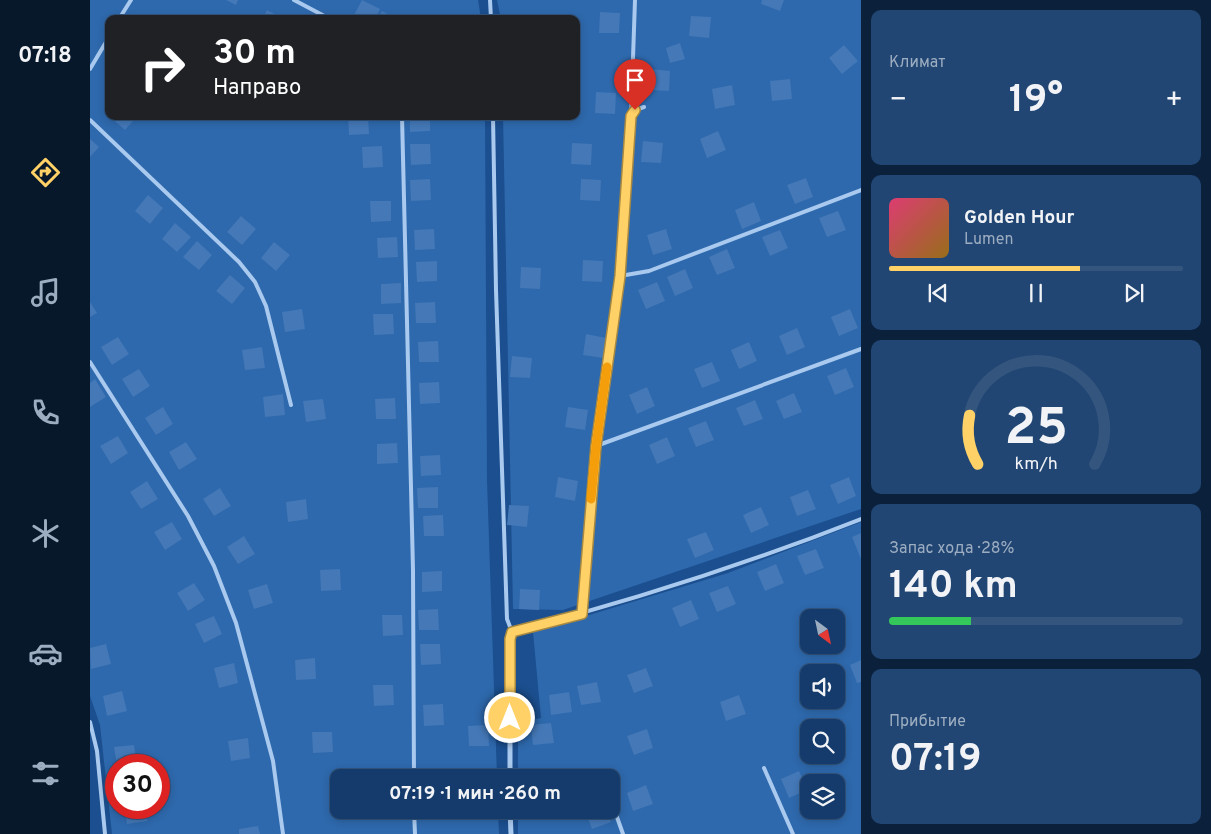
<!DOCTYPE html>
<html lang="ru">
<meta charset="utf-8">
<style>
:root{--surface:#143b6b;--page:#214673;--text:#f1f3f6;--muted:#9dadc1;--line:#33557e;--accent:#ffd166}
body{margin:0;font-family:Overpass,sans-serif;background:var(--page);color:var(--text);height:100vh;display:flex;flex-direction:column;font-size:19px;white-space:nowrap}
*{box-sizing:border-box;margin:0}
p{font-size:16px;color:var(--muted)}
.icon{flex:none;width:28px;height:28px;fill:none;stroke:currentColor;stroke-width:2;stroke-linecap:round;stroke-linejoin:round}
.map{position:relative;flex:1;overflow:hidden}
.panel{display:flex;flex-direction:column;gap:10px;padding:10px;background:#0b203b;width:350px}
.panel>*{flex:none}
.guide{position:absolute;left:15px;top:15px;width:475px;height:105px;border-radius:10px;box-shadow:0 2px 8px #0003,0 0 0 1px var(--line);background:#202124;color:#fff;overflow:hidden}
.needle{width:32px;rotate:147deg}
.fabs{position:absolute;left:710px;top:609px;display:grid;gap:10px}
.fabs a{display:grid;place-items:center;width:45px;height:45px;border-radius:10px;background:var(--surface);box-shadow:0 2px 8px #0003,0 0 0 1px var(--line);font-size:25px}
.speed{position:absolute;left:15px;top:754px;display:flex;gap:10px;font-size:25px;font-weight:700;text-align:center}
.speed>*{display:grid;place-content:center;width:65px;height:65px;border-radius:50%;background:var(--surface);box-shadow:0 2px 8px #0003,0 0 0 1px var(--line);line-height:1}
.speed .limit{border:8px solid #d22;background:#fff;color:#111}
.pin{position:absolute;display:grid;place-items:center;width:42px;height:42px;color:#fff;margin:-51px -21px;border-radius:50% 50% 50% 0;rotate:-45deg;box-shadow:0 0 5px #0007}
.pin .icon{rotate:45deg}
.me{position:absolute;width:55px;margin:-28px;rotate:0deg;stroke-linejoin:round;filter:drop-shadow(0 0 4px #0008)}
.turn{display:flex;align-items:center;gap:18px;height:105px;padding:0 25px;font-size:22px}
.turn .icon{width:65px;height:65px;stroke-width:2.5}
.turn b{display:block;font-size:35px;line-height:42px}
.big{font-size:38px;font-weight:700;line-height:1.1}
.panel .card{flex:1;display:flex;flex-direction:column;justify-content:center;gap:8px;min-width:0;padding:0 18px;border-radius:10px;background:var(--page)}
.panel .dial{align-items:center;gap:0}
.dial svg{height:130px;overflow:visible;fill:none;stroke:var(--line);stroke-width:7;stroke-linecap:round;text-anchor:middle}
.dial text{fill:var(--text);stroke:none}
.song{display:flex;align-items:center;gap:15px}
.cover{width:60px;height:60px;border-radius:8px;background:linear-gradient(135deg,hsl(340 70% 55%),hsl(40 70% 35%))}
.played{height:5px;border-radius:2px;background:linear-gradient(90deg,var(--accent) 65%,var(--line) 65%)}
.keys{display:flex;justify-content:space-around;direction:ltr}
.heat{display:flex;justify-content:space-between;align-items:center;font-size:28px;direction:ltr}
.charge{height:8px;border-radius:4px;background:linear-gradient(90deg,#34c759 28%,var(--line) 0)}
.trip{position:absolute;left:240px;top:769px;width:290px;height:50px;border-radius:10px;background:var(--surface);box-shadow:0 2px 8px #0003,0 0 0 1px var(--line);font-weight:700;line-height:50px;text-align:center}
main{display:flex;flex:1;min-height:0}
.dock{display:flex;flex-direction:column;width:90px;justify-content:space-around;align-items:center;background:#08182b;color:var(--muted)}
.dock .icon{width:35px;height:35px}
.dock .on{color:var(--accent)}
.dock b{font-size:22px;color:var(--text)}
.map>svg:first-child{display:block}
.green{fill:#2e69ad;fill-rule:evenodd}
.building{fill:#4478b7}
.lines{fill:none;stroke-linecap:round;stroke-linejoin:round}
.service{stroke:#a9c9ee;stroke-width:4}
.minor{stroke:#a9c9ee;stroke-width:5}
.route-casing{stroke:#a68842;stroke-width:12}
.route{stroke:#ffd166;stroke-width:9}
.slow{stroke:#f59e0b;stroke-width:9}
</style>
<main>
<nav class="dock">
<b>07:18</b>
<svg class="icon on" aria-label="directions" viewBox="0 0 24 24"><path d="M12 3l9 9-9 9-9-9zM9 14v-3h6M13 9l2 2-2 2"/></svg>
<svg class="icon" aria-label="music" viewBox="0 0 24 24"><path d="M9 18V5l10-2v13"/><circle cx="6" cy="18" r="3"/><circle cx="16" cy="16" r="3"/></svg>
<svg class="icon" aria-label="phone" viewBox="0 0 24 24"><path d="M5 4h4l2 5-3 2q2 4 5 5l2-3 5 2v4C11 20 4 13 5 4z"/></svg>
<svg class="icon" aria-label="climate" viewBox="0 0 24 24"><path d="M12 3v18M4 7l16 10M4 17L20 7"/></svg>
<svg class="icon" aria-label="car" viewBox="0 0 24 24"><path d="M5 17H2v-5l4-1 3-4h7l3 4 3 1v5h-3M9 17h6M6 11h13"/><circle cx="7" cy="17" r="2"/><circle cx="17" cy="17" r="2"/></svg>
<svg class="icon" aria-label="filters" viewBox="0 0 24 24"><path d="M4 7h16M4 17h16"/><circle cx="9" cy="7" r="2"/><circle cx="15" cy="17" r="2"/></svg>
</nav>
<div class="map">
<svg width="771" height="834" viewBox="0 0 771 834">
<rect width="100%" height="100%" fill="#1b4f8f"/>
<!-- green -->
<path class="green" d="M0 0H388L391 19H19V116H395L397 480 407 777 249 778V810H408L409 834H22L10 725 0 696ZM26 765H69V808H26Z
M407 0H771V509L473 610 423 609 413 116H486V19H411Z
M771 522V834H428V810H521V778L428 777V723L451 718 443 632 638 573ZM719 618H746V645H719ZM719 672H746V700H719ZM719 728H746V755H719ZM719 782H746V810H719Z"/>
<!-- building -->
<path class="building" d="M136 0H148L146 5Z
M272 0 290 9 285 19 263 17Z
M672 0H694L690 11 671 4Z
M177 10 194 19H172Z
M292 11 306 19H288Z
M510 12 530 13 529 33H509Z
M601 16 621 17 619 38 599 36Z
M590 43 595 59 580 63 576 48Z
M754 45 768 61 752 74 739 58Z
M560 69 580 71 579 91 559 90Z
M700 79 702 99 682 101 680 81Z
M642 85 645 105 625 109 622 89Z
M506 92 526 93 525 114 505 113Z
M21 116H47L35 130 20 117Z
M258 116H278L279 134 259 135Z
M320 116H340V131L320 132Z
M628 131 636 150 617 158 610 139Z
M0 139 9 147 0 157Z
M553 141 573 143 571 163 551 162Z
M482 143 502 144 501 165 481 164Z
M320 144H340L341 164 321 165Z
M292 146 293 167 273 168 272 147Z
M716 178 723 197 705 204 697 185Z
M340 179 341 200 321 201 320 180Z
M491 179 511 180 510 201 490 200Z
M58 195 73 208 60 224 45 211Z
M280 201H301V221L281 222Z
M664 202 671 221 652 229 645 210Z
M748 211 756 230 737 237 729 218Z
M151 216 166 229 152 245 137 232Z
M85 223 101 237 87 252 72 239Z
M344 229 345 249 325 250 324 230Z
M576 229 582 249 563 255 557 235Z
M690 230 698 248 680 256 672 237Z
M307 237 308 257 288 258 287 238Z
M107 241 122 255 109 270 93 257Z
M184 242 200 255 186 271 171 258Z
M637 249 645 268 627 275 619 257Z
M493 260 513 261 512 282 492 281Z
M347 261V281L327 282 326 262Z
M431 267 451 268 450 289 430 288Z
M595 269 603 288 585 296 577 277Z
M140 275 155 288 142 304 126 291Z
M567 282 575 301 556 309 548 290Z
M311 283V303L291 304V284Z
M0 302 7 313 0 317Z
M345 302 346 323H326L325 303Z
M212 309 215 329 195 332 192 312Z
M760 309 768 328 749 336 741 317Z
M283 314H303L304 334 284 335Z
M707 328 715 347 697 355 689 336Z
M496 334 516 338 513 358 493 355Z
M28 337 39 354 22 365 11 347Z
M348 341 349 362H329L328 342Z
M659 342 667 361 649 369 641 350Z
M172 347 175 368 155 370 152 350Z
M422 356 442 358 440 378 420 377Z
M622 362 630 381 612 388 604 369Z
M756 368 764 387 745 395 737 376Z
M49 369 60 386 43 397 32 379Z
M5 379 16 397 0 407V383Z
M349 382 350 403 330 404 329 383Z
M557 387 565 406 547 414 539 395Z
M704 393 712 412 694 419 686 401Z
M193 394 195 415 175 417 173 397Z
M305 398 306 419H286L285 399Z
M233 399 236 419 216 422 213 401Z
M665 400 673 419 654 426 646 408Z
M73 407 83 424 66 435 55 418Z
M478 407 498 410 495 430 475 427Z
M616 421 624 440 606 447 598 428Z
M28 436 38 453 21 464 10 446Z
M577 437 585 456 567 464 559 445Z
M96 442 107 459 89 470 79 452Z
M307 443 308 463 287 464V444Z
M350 455 351 475 331 476 330 456Z
M468 477 488 481 485 501 465 497Z
M759 477 766 496 748 504 740 485Z
M57 481 68 499 51 509 40 492Z
M348 487V508H328L327 488Z
M130 488 141 506 124 516 113 499Z
M718 490 726 509 707 516 700 497Z
M216 499 218 519 198 522 196 502Z
M419 505 439 506 437 527 417 525Z
M671 507 679 525 661 533 653 515Z
M353 515 354 536H334L333 516Z
M82 522 92 539 75 550 64 532Z
M616 532 624 550 605 558 597 539Z
M771 533V559L762 537Z
M154 536 165 554 148 564 137 547Z
M726 549 734 568 715 575 707 556Z
M686 564 694 583 675 591 667 572Z
M250 569 251 590 231 591 230 570Z
M352 571V591L332 592V572Z
M104 583 115 600 98 611 87 593Z
M177 584 183 603 164 609 158 590Z
M638 586 646 604 627 612 619 593Z
M430 589 450 590 449 610 429 609Z
M601 600 609 619 590 627 582 608Z
M348 609 349 630H329L328 610Z
M292 615H312L313 635 293 636Z
M124 616 132 634 114 643 105 624Z
M16 644 21 664 1 669 0 648Z
M330 644H350L351 664 331 665Z
M225 658 226 679 206 680 205 660Z
M771 660V682L767 683 760 665Z
M144 663 148 683 129 688 124 668Z
M556 668 563 686 544 693 537 675Z
M507 682 511 702 491 705 487 686Z
M283 685H303L304 705 284 706Z
M32 691 37 711 17 716 13 696Z
M479 692 482 712 461 715 459 695Z
M649 695 656 714 636 721 630 702Z
M723 700H740L726 706Z
M353 704 354 725 334 726 333 705Z
M461 723 464 743 443 745 441 725Z
M398 725 399 746H379L378 726Z
M745 725 753 743 746 746V728L738 727Z
M557 729 563 748 544 755 537 736Z
M222 732H242L243 752 223 753Z
M158 738 160 758 141 761 138 741Z
M44 745 47 765H27L24 747Z
M709 771 717 790 699 798 691 779Z
M556 785 563 804 543 811 537 793Z
M35 808H55L57 821 37 824Z
M349 810H370V820H350Z
M495 810H517L521 822 502 829Z
M168 826 170 834H149V829Z"/>
<g class="lines">
<!-- service -->
<path class="service" d="M204 0 240 19
M400 0 401 19
M29 19 41 0
M0 69 19 37
M312 116 323 570 324 778
M403 116 406 290 417 619 422 632C541 601 657 564 771 519
M541 116 545 0
M0 120 149 262 165 282 176 306 201 405
M530 276 559 271 771 190
M0 362 98 516 124 566 146 623 183 761 193 834
M506 446 771 349
M492 614 506 446 530 276 541 116 545 110 554 107
M0 722 7 751 15 834
M674 768 703 834
M523 806 533 834
M324 810 325 834"/>
<!-- minor -->
<path class="minor" d="M420 778V639L422 632
M420 810 421 834"/>
</g>
<g class="lines">
<!-- route casing -->
<g class="route-casing">
<path id="route" d="M420 718V639L422 632 492 614 506 446 530 276 541 116 545 110"/>
</g>
<!-- route -->
<use href="#route" class="route"/>
<!-- slow -->
<path class="slow" d="M501 499 506 446 517 367"/>
</g>
</svg>
<div class="fabs">
<a><svg class="needle" viewBox="-14 -14 28 28"><path d="M0-13l5 13h-10z" fill="#e53935"/><path d="M0 13l5-13h-10z" fill="#9dadc1"/></svg></a>
<a><svg class="icon" aria-label="sound" viewBox="0 0 24 24"><path d="M4 9h4l5-4v14l-5-4H4zM17 9q2 3 0 6"/></svg></a>
<a><svg class="icon" aria-label="search" viewBox="0 0 24 24"><circle cx="10" cy="10" r="6"/><path d="M15 15l6 6"/></svg></a>
<a><svg class="icon" aria-label="layers" viewBox="0 0 24 24"><path d="M12 4l9 5-9 5-9-5zM3 14l9 5 9-5"/></svg></a>
</div>
<div class="speed"><div class="limit">30</div></div>
<div class="pin" style="left:545px;top:110px;background:#d93025"><svg class="icon" aria-label="arrive" viewBox="0 0 24 24"><path d="M6 21V4h12l-3 4 3 4H6"/></svg></div>
<svg class="me" style="left:420px;top:718px" viewBox="-20 -20 40 40"><circle r="17" fill="#ffd166" stroke="#fff" stroke-width="3"/><path d="M0-11L8 9 0 5-8 9z" fill="#fff"/></svg>
<div class="trip">07:19 · 1 мин · 260 m</div>
<div class="guide">
<div class="turn"><svg class="icon" aria-label="right" viewBox="0 0 24 24"><path d="M7 20v-9h11M14 6l5 5-5 5"/></svg><div><b>30 m</b>Направо</div></div>
</div>
</div>
<section class="panel">
<div class="card"><p>Климат</p>
<div class="heat"><a>−</a><b class="big">19°</b><a>+</a></div>
</div>
<div class="card">
<div class="song"><i class="cover"></i><div><b>Golden Hour</b><p>Lumen</p></div></div>
<div class="played"></div>
<div class="keys"><svg class="icon" aria-label="previous" viewBox="0 0 24 24"><path d="M18 5L8 12l10 7zM5 5v14"/></svg><svg class="icon" aria-label="pause" viewBox="0 0 24 24"><path d="M8 5v14M16 5v14"/></svg><svg class="icon" aria-label="next" viewBox="0 0 24 24"><path d="M6 5l10 7-10 7zM19 5v14"/></svg></div>
</div>
<div class="card dial"><svg viewBox="0 0 100 80">
<path d="M14 69A42 42 0 1 1 86 69"/>
<path d="M14 69A42 42 0 0 1 9 39" stroke="#ffd166"/>
<text x="50" y="56" font-size="32" font-weight="700">25</text>
<text x="50" y="72" font-size="11">km/h</text>
</svg></div>
<div class="card"><p>Запас хода · 28%</p><b class="big">140 km</b><div class="charge"></div></div>
<div class="card"><p>Прибытие</p><b class="big">07:19</b></div>
</section>
</main>
